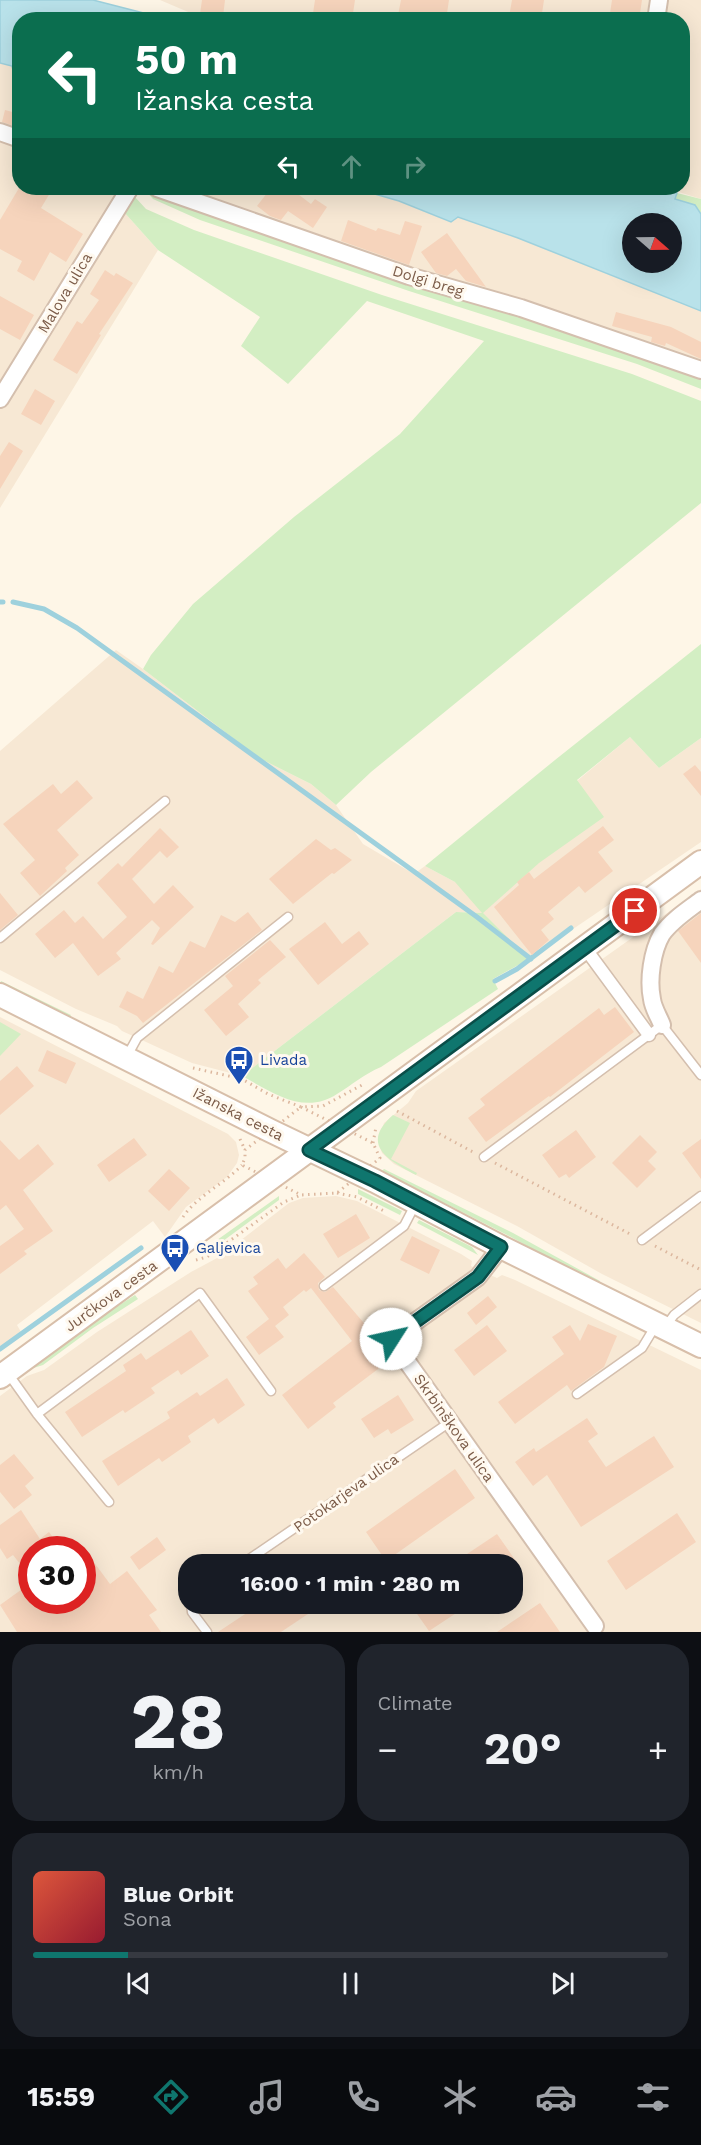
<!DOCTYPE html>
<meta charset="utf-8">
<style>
:root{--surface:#171b24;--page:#20242c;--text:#f1f3f6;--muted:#9ea1a6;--line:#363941;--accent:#0f766e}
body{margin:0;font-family:"Work Sans",sans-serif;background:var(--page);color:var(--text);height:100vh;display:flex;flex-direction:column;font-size:22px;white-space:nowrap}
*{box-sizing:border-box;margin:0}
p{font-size:20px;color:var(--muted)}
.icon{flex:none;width:33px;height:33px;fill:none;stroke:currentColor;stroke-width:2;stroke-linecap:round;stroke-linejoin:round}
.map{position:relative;height:1632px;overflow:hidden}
.drawer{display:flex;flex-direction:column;gap:12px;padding:12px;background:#0d0f14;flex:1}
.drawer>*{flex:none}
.guide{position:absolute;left:12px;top:12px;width:678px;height:183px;border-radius:24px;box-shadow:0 6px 24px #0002;background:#0b6e4f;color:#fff;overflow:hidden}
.needle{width:39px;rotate:110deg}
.fabs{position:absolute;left:622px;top:213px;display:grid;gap:12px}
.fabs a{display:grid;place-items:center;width:60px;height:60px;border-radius:50%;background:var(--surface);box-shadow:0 6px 24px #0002;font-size:30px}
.speed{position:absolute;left:18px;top:1536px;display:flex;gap:12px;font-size:30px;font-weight:700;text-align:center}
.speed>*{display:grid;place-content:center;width:78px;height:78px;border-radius:50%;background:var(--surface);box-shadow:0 6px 24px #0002;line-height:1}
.speed .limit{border:9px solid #d22;background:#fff;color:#111}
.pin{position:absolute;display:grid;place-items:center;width:51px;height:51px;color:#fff;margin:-26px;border:3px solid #fff;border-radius:50%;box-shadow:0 2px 6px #0007}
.me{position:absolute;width:66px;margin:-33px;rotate:55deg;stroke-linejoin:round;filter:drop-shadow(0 0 4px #0008)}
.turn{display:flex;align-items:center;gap:21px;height:126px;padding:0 24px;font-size:27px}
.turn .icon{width:78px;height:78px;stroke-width:2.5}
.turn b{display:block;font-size:42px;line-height:51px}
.lanes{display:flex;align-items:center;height:57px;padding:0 24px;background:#0003;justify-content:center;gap:30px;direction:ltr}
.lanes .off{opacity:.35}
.big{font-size:45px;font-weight:700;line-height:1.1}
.drawer .tile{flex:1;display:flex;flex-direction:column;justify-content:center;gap:9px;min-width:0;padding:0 21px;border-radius:24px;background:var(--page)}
.drawer .dial{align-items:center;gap:0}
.dial b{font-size:78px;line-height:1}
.song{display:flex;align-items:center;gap:18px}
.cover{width:72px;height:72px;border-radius:9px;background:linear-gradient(135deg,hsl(10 70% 55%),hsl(350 70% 35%))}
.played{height:6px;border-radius:3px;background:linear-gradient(90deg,var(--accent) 15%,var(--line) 15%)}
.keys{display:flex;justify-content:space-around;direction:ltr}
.heat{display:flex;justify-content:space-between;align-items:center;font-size:33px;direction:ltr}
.drawer .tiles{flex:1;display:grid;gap:12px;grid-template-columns:1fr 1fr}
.tile:last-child{grid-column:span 2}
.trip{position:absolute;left:178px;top:1554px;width:345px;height:60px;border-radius:24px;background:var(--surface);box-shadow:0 6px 24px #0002;font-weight:700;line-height:60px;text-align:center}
.menu{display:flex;height:96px;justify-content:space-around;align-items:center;background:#090b0e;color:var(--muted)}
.menu .icon{width:42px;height:42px}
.menu .selected{color:var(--accent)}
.menu b{font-size:27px;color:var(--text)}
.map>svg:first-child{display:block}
.residential{fill:#f7e8d4;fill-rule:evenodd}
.green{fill:#d3eec3}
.water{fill:#b9e2ea;stroke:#9ed1dd;stroke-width:1.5;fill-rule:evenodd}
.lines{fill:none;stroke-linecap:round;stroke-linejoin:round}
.stream{stroke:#9ed1dd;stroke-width:5}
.building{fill:#f6d4bc}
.service-casing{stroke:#d4bfae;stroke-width:11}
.pedestrian-casing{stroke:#d4bfae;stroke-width:15}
.minor-casing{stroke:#d4bfae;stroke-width:20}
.secondary-casing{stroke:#d8bfaa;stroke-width:26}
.path{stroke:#dcb79e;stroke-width:3;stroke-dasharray:1.5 4.5;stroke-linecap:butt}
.service{stroke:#fff;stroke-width:8}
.pedestrian{stroke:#fff;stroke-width:12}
.minor{stroke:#fff;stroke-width:16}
.secondary{stroke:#fff;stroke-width:22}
.route-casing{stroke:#0a4d48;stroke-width:15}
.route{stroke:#0f766e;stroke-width:10}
.labels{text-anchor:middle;stroke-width:6;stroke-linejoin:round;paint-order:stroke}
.street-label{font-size:15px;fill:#7b5b48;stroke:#fff9ef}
.transit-label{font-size:15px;fill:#164399;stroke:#fff9ef;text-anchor:start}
</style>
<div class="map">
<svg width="701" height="1632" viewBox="0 0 701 1632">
<rect width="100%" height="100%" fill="#fef6e7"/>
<!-- residential -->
<path class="residential" d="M160 0H649L646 20H207Z
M664 0H701V199L666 188H682V20H661Z
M0 63 12 66 15 78 19 80V133L0 127Z
M0 139 19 145 20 188H122L0 384Z
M173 188H354L399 201 451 222 458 217 518 238 701 311V364Z
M124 212 158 250 0 508V408Z
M116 650 143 669 259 758 311 784 336 805 363 844 414 874 425 866 455 882 630 737 659 768 701 738V842L529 959 482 913 456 912 242 1076 192 1063 122 1031 117 1026 76 1009 0 970V751Z
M701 889V1323L602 1274 517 1226 394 1164 382 1153 378 1140 384 1123 408 1103 416 1091Z
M0 1017 228 1134 236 1142 239 1155 237 1163 227 1177 186 1207 165 1237 153 1221 17 1325 21 1332 0 1347Z
M336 1196 357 1201 461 1254 472 1261 471 1266 497 1278 502 1275 515 1280 701 1370V1632H0V1396L27 1376 44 1370 97 1332 191 1272 219 1257 289 1203 303 1198ZM32 1550H82V1600H32ZM189 1564H513V1604H189Z"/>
<!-- green -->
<path class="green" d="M144 189 701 376V389L637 364 409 291 200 220 153 199Z
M677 193 701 199V214L695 205 675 199Z
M135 197 146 209 194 230 382 295 632 374 701 401V503L371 772 336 805 311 784 259 758 143 669 151 655 193 604 294 517 400 434 484 341 367 301 288 384 241 346 260 317 158 250 124 212Z
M701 644V738L659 768 630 737 577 780 604 817 539 863 483 913 529 959 493 979 498 989 381 1067C364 1074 352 1085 337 1094 304 1116 272 1092 242 1076L456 912 482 913 455 882 425 866 555 760Z
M1 981 71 1015 69 1018 0 984Z
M0 1022 21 1034 0 1056Z
M393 1115 410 1123 391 1159 417 1173 416 1175C389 1161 359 1145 393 1115Z
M384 1169 513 1233 600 1281 598 1285 511 1237 382 1171Z
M358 1189 402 1211 400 1215 358 1194Z
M279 1196V1200L204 1255H196Z
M419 1220 472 1247 478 1255 417 1223Z
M135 1295 138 1299 93 1328 43 1365 24 1371 93 1322Z"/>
<!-- water -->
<path class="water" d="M0 0H93L167 19 20 20 19 80 15 78 12 66 0 63Z
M354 188H666L677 193 675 199 695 205 701 214V311L518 238 458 217 451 222 399 201ZM633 224H672V262H633Z"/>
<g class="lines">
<!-- stream -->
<path class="stream" d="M0 602H3
M13 602 44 609 77 628 477 917 531 959
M495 981 517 969 571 928
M0 1349 141 1248"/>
</g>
<!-- building -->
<path class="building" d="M202 0H225L223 17 200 14Z
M315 0H355L352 20H312Z
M401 0H449L446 20H397Z
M512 0H544L541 20 509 17Z
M612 0H642L639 20H609Z
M5 110 20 114V128L2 122Z
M19 188H53L41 208 83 234 66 262 50 252 34 281 17 271 22 261 0 249V220Z
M271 188H290L311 204 315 199 327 207 313 228 288 211 281 220 270 216 257 206Z
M348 220 376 231 378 228 400 235 405 221 422 226 409 265 341 241Z
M447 233 486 287 466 281 456 269 447 276 436 273 421 252Z
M105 270 114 276 116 273 133 283 99 334 101 335 77 374 53 360 77 321 82 324 99 300 90 294Z
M0 296 34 315 20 340 0 329Z
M616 312 671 327 701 342V359L666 343 665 346 651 342 652 337 612 326Z
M35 389 55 401 41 425 21 414Z
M9 442 23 451 0 489V456Z
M695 765 701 772V796L683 774Z
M77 780 93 798 57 830 79 855 65 868 67 871 40 896 20 873 35 860 3 824 53 784 61 794Z
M603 826 614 840 598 852 613 871 585 893 579 886 548 912 554 919 541 930 549 940 532 955 494 907 519 885 517 882 529 872 534 879Z
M160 828 179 847 167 858 160 851 132 879 154 904 173 885 194 907 153 945 151 944 160 928 152 920 116 953 121 959 98 976 73 943 55 958 35 934 64 910 75 923 83 916 103 939 127 917 97 883 118 863 122 867Z
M316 839 331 850 335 848 352 860 334 874 332 873 293 904 269 879Z
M0 893 18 915 0 930Z
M248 912 262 930 143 1023 137 1016 119 1007 127 991 143 999 159 966 173 973 190 941 205 948 221 915 235 922Z
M701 913V963L678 931Z
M325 922 342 944 359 931 369 944 318 985 289 949Z
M270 940 286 957 258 980 261 983 238 1004 249 1017 226 1036 204 1010 233 986 225 976Z
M615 1007 634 1032 550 1097 549 1096 486 1142 468 1118 485 1105 480 1099 599 1008 604 1015Z
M47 1050 76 1063 66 1084 38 1071Z
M17 1066 34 1086 0 1115V1081Z
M576 1130 596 1157 569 1178 566 1174 559 1178 542 1155Z
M640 1135 657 1152 648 1161 656 1169 637 1188 612 1163Z
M134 1138 147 1155 109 1182 97 1165Z
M701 1139V1179L682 1153Z
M0 1140 19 1160 38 1144 54 1164 23 1190 53 1231 24 1251 27 1254 0 1274V1246L24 1229 6 1205 0 1210Z
M169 1169 190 1188 169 1211 148 1191Z
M356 1214 370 1238 338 1258 323 1234Z
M412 1236 440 1250 429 1274 400 1260Z
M304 1253 325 1277 318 1283 319 1290 325 1292 333 1287 363 1322 390 1360 333 1403 336 1407 308 1429 282 1395 352 1341 311 1288 306 1292 304 1290 283 1307 289 1315 275 1326 284 1337 259 1355 246 1337 269 1319 248 1291 258 1284 253 1277 278 1258 286 1269Z
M488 1296 497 1307 476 1325 467 1313Z
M588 1324 617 1336 604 1367 571 1391 567 1385 515 1424 498 1402 564 1354 552 1337 570 1325 580 1341Z
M487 1325 507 1351 474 1376 454 1350Z
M191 1330 209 1356 181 1375 178 1370 151 1388 155 1393 125 1413 123 1410 82 1437 65 1412 126 1371 123 1365 141 1353 146 1360Z
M227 1378 245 1405 218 1424 214 1418 188 1436 191 1442 162 1462 159 1458 118 1486 102 1461 170 1418 167 1412 197 1392 200 1396Z
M398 1395 414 1420 391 1434 388 1429 374 1438 361 1419Z
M587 1418 598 1434 588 1441 606 1467 654 1436 674 1467 581 1527 547 1475 533 1486 515 1462 534 1448 536 1452Z
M14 1454 34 1478 25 1486 32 1495 14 1509 0 1492V1465Z
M455 1469 475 1498 386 1561 366 1532Z
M21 1510 40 1539 49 1532 62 1550H32V1579L13 1555 7 1559 0 1548V1525Z
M677 1513 696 1542 626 1590 607 1561Z
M497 1534 518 1564H452Z
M157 1537 166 1550 139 1570 130 1557Z
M82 1546 110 1584 127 1571 157 1610 149 1615 161 1632H17L0 1605 32 1582V1600H82Z
M540 1603 560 1632H497Z
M260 1604H323L281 1632H218Z
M410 1604H470L429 1631Z"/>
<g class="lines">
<!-- service casing -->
<g class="service-casing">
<path id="service" d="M0 938 165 801
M126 1058 137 1038 288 917
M484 1157 662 1025 701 1075
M642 1240 701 1196
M324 1286 404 1226 416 1203
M666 1326 674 1315 701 1294
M7 1372 37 1414 109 1502
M577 1394 642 1348 656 1325
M37 1414 200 1293 271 1391
M242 1564 450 1422
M191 1604 192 1612 207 1632"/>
</g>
<!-- pedestrian casing -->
<g class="pedestrian-casing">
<path id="pedestrian" d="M585 948 649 1035"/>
</g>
<!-- minor casing -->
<g class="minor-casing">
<path id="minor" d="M656 20 659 0
M0 132 20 139
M157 188 409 276 521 308 701 370
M0 399 130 188
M662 1025C659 1017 653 1008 652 999 648 980 652 951 662 934 672 920 688 910 701 900
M501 1247 478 1277 391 1339 595 1626"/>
</g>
<!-- secondary casing -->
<g class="secondary-casing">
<path id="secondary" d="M0 995 271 1131 375 1181 501 1247 701 1346
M0 1377 701 862"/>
</g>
<!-- path -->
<path class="path" d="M193 1068 242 1079 268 1094 301 1107 323 1106 362 1085
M301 1107 373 1143 380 1158 337 1193 301 1195 242 1165 245 1158V1150Z
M397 1111 473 1152
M240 1139 245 1150
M373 1143 376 1127
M495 1163 630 1234
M337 1193 357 1197 384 1211
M183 1217C197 1196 224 1184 242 1165
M655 1246 701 1270
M196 1260 207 1257 284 1202 301 1195"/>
<!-- service -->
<use href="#service" class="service"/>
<!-- pedestrian -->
<use href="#pedestrian" class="pedestrian"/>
<!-- minor -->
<use href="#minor" class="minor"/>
<!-- secondary -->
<use href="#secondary" class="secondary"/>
</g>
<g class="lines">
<!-- route casing -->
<g class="route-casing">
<path id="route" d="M391 1339 478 1277 501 1247 375 1181 309 1150 635 911"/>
</g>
<!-- route -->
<use href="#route" class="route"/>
</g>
<!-- icons -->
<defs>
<g id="bus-pin" transform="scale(1.5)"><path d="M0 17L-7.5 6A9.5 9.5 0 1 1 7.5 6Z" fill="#1a4fb4" stroke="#fff9ef"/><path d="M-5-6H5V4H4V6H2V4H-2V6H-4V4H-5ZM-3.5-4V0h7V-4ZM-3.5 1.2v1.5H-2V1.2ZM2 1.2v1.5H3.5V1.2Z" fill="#fff"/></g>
</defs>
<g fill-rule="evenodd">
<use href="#bus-pin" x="239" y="1060"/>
<use href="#bus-pin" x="175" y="1248"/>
</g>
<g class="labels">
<!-- street labels -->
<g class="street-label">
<text transform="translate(428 281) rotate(17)" y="5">Dolgi breg</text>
<text transform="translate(65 293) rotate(-59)" y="5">Malova ulica</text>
<text transform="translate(238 1114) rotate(27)" y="5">Ižanska cesta</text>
<text transform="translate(111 1296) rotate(-36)" y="5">Jurčkova cesta</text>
<text transform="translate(454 1428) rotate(55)" y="5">Skrbinškova ulica</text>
<text transform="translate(346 1493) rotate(-35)" y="5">Potokarjeva ulica</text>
</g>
<!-- transit labels -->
<g class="transit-label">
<text x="260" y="1065">Livada</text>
<text x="196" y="1253">Galjevica</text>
</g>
</g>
</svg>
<div class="fabs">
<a><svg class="needle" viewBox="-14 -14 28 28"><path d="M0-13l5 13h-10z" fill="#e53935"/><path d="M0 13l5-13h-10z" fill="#9ea1a6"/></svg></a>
</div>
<div class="speed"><div class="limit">30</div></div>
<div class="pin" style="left:635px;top:911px;background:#d93025"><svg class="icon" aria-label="arrive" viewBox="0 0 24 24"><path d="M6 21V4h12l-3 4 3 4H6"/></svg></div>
<svg class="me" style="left:391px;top:1339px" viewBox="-20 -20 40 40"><circle r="19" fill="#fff"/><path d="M0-13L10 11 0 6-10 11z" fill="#0f766e"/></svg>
<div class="trip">16:00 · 1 min · 280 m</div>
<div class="guide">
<div class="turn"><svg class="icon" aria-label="left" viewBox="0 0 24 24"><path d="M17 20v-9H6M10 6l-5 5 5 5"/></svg><div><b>50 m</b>Ižanska cesta</div></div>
<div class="lanes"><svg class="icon" aria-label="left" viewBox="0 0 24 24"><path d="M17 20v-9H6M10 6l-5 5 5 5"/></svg><svg class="icon off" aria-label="ahead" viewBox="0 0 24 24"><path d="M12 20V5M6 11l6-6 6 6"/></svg><svg class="icon off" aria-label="right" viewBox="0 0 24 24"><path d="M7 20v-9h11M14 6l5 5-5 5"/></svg></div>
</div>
</div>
<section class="drawer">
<div class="tiles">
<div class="tile dial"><b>28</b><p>km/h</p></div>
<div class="tile"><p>Climate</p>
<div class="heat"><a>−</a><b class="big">20°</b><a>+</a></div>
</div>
<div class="tile">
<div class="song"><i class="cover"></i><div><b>Blue Orbit</b><p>Sona</p></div></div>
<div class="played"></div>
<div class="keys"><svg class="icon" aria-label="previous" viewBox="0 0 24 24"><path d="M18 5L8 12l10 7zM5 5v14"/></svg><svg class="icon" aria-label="pause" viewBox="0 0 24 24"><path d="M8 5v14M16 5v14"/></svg><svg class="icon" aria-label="next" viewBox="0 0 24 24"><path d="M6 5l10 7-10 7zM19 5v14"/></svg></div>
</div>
</div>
</section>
<nav class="menu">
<b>15:59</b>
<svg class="icon selected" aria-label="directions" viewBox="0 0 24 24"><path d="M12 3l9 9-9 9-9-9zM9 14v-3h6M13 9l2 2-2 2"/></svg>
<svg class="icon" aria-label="music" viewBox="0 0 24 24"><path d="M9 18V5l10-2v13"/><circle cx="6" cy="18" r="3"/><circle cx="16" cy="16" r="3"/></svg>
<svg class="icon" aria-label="phone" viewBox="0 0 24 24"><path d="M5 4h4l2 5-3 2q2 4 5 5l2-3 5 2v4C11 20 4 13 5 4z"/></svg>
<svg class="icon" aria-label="climate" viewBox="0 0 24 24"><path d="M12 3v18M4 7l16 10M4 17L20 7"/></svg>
<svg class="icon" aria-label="car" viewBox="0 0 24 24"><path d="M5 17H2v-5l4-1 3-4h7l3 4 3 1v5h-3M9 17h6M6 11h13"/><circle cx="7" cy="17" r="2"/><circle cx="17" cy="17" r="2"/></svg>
<svg class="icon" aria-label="filters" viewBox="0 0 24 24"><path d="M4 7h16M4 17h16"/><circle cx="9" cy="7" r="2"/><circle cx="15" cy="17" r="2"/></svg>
</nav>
